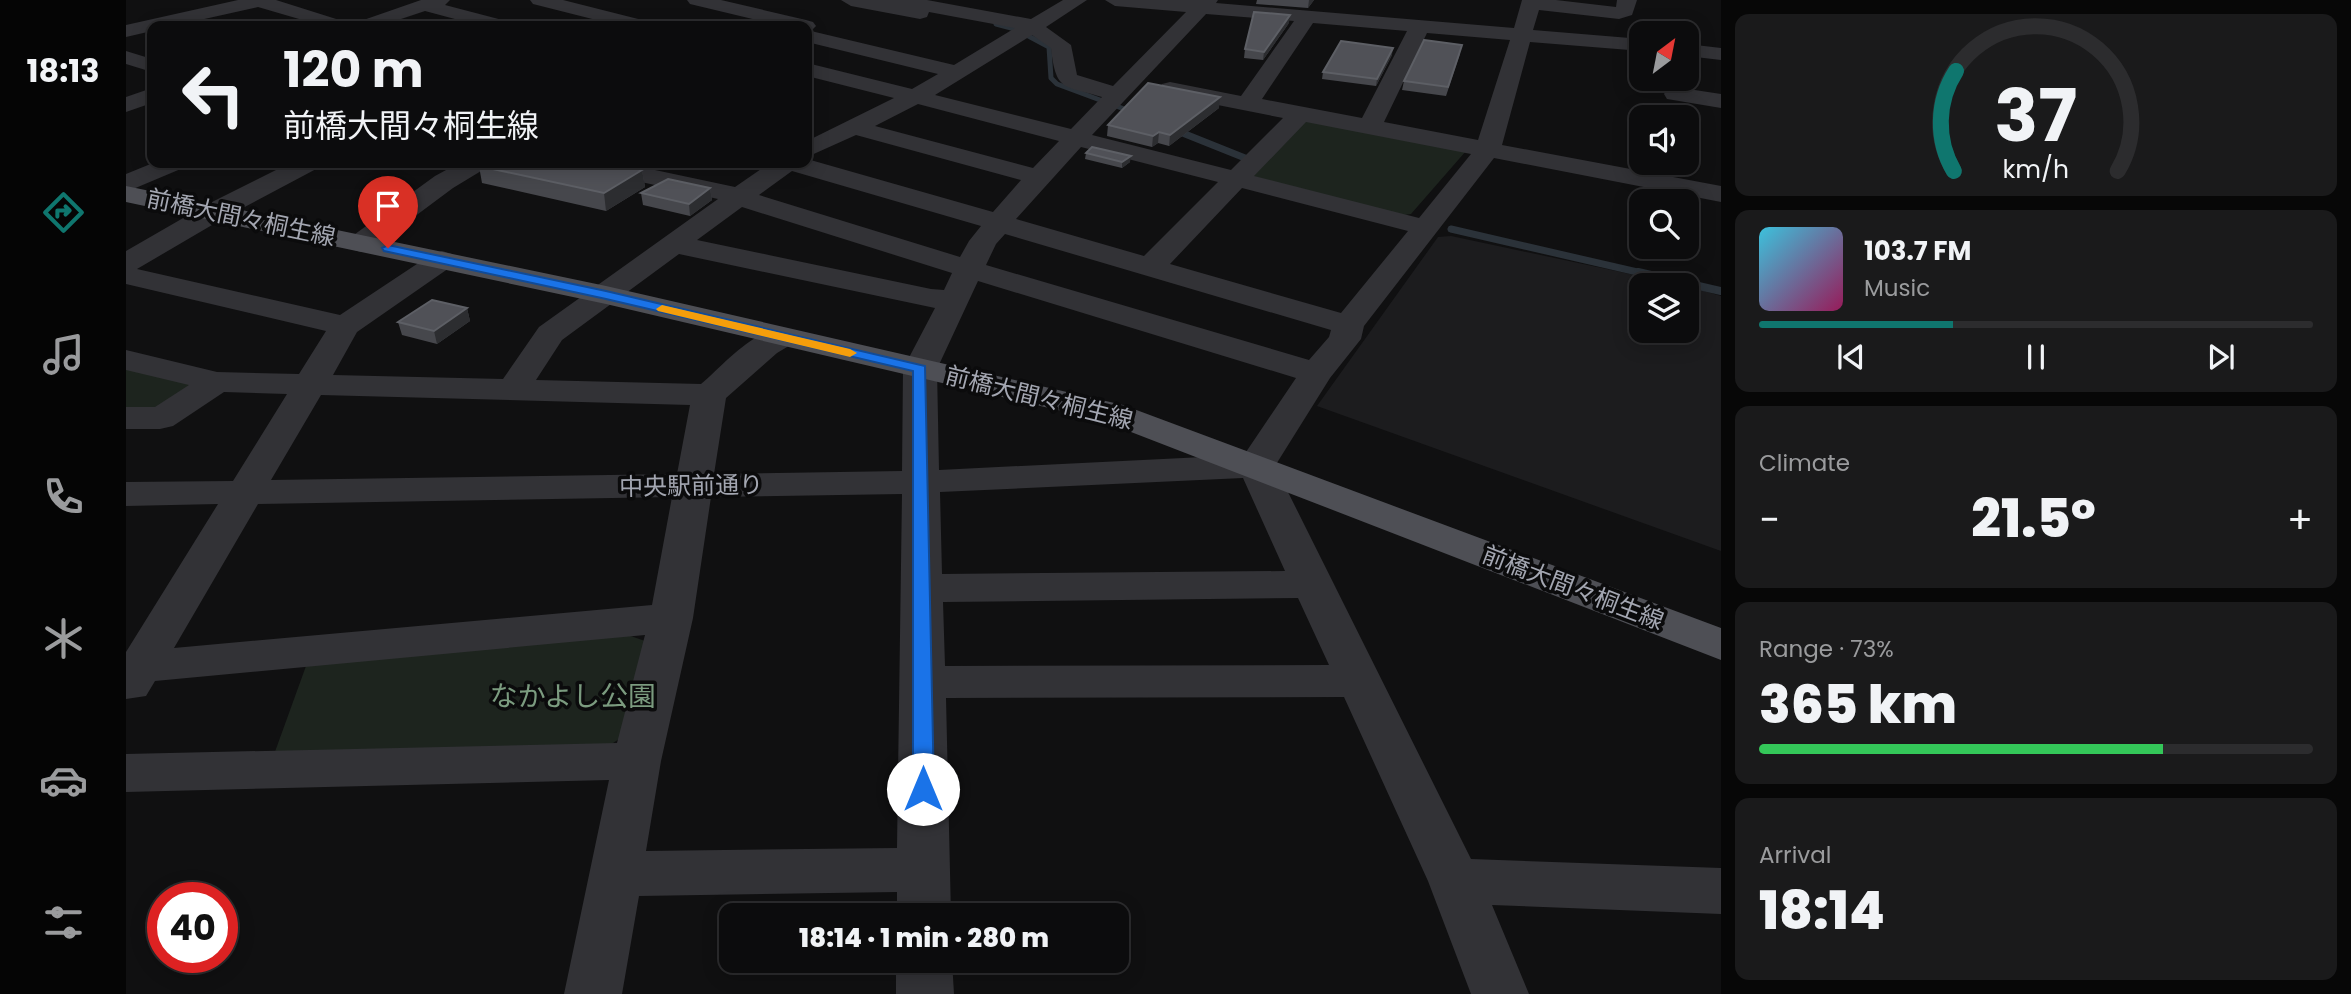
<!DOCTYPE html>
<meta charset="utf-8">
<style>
:root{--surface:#0c0c0d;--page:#1a1a1b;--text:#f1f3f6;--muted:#9a9b9d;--line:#2c2c2e;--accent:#0f766e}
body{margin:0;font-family:Poppins,"Noto Sans JP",sans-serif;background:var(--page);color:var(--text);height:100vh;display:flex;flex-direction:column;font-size:26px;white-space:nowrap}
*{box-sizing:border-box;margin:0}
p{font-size:23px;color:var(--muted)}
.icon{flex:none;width:38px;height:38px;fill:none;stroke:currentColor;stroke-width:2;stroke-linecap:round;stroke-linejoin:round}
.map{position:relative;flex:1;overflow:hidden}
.side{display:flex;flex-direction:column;gap:14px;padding:14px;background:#070707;width:630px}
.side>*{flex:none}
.guide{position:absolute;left:21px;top:21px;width:665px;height:147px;border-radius:14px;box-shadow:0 4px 18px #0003,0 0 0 2px var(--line);background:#0c0c0d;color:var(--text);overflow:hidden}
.needle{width:46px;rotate:32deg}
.fabs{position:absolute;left:1503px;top:21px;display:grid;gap:14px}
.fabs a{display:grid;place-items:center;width:70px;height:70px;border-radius:14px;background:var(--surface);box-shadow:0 4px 18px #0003,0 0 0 2px var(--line);font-size:35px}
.speed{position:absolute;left:21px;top:882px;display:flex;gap:14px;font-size:35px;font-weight:700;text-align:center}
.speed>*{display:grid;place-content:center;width:91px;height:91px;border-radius:50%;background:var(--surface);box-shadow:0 4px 18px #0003,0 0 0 2px var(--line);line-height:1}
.speed .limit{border:10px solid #d22;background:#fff;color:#111}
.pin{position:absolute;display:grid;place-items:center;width:60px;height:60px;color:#fff;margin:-72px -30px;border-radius:50% 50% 50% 0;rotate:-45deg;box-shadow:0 0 7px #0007}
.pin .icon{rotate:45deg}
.me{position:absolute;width:77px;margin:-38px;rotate:0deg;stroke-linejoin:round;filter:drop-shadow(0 0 5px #0008)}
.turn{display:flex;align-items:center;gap:24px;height:147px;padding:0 21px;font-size:32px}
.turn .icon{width:91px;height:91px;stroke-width:2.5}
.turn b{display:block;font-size:49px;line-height:60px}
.big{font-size:52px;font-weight:800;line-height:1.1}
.side .card{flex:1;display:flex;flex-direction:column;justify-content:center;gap:10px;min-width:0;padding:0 24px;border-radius:14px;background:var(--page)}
.side .dial{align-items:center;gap:0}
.dial svg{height:182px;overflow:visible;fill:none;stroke:var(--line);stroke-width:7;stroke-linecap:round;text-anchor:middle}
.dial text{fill:var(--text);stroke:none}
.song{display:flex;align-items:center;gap:21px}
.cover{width:84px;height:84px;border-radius:10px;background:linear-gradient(135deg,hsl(190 70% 55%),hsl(330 70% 35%))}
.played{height:7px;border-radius:4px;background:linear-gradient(90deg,var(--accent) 35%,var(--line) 35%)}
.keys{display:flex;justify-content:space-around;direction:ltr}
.heat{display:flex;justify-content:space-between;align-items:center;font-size:38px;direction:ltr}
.charge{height:10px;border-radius:5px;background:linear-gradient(90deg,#34c759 73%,var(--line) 0)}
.trip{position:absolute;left:593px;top:903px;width:410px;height:70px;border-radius:14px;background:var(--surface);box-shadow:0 4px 18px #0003,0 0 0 2px var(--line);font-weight:800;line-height:70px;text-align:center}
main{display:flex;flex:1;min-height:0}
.dock{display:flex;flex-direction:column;width:126px;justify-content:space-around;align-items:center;background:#050505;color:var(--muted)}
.dock .icon{width:49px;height:49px}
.dock .current{color:var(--accent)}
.dock b{font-size:32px;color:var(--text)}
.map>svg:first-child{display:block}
.built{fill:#1c1c1e}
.green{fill:#1d241e}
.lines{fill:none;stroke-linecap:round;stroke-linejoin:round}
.stream-far2{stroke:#2b3239;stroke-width:5}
.stream-far1{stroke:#2b3239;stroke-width:7}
.stream{stroke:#2b3239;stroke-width:8}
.minor{fill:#323236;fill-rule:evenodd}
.major{fill:#4e4f55;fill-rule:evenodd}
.wall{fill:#46474c}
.shaded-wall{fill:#2c2d30}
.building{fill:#505157;stroke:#5d5f65;stroke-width:2}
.route{fill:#1a73e8;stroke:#114b97;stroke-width:2}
.slow{fill:#f59e0b}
.labels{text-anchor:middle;stroke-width:7;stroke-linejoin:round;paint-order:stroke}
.street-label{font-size:24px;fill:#a3a6b1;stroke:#0b0b0c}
.near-park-label{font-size:28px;fill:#7b9b7f;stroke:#0b0b0c}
</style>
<main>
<nav class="dock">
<b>18:13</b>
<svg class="icon current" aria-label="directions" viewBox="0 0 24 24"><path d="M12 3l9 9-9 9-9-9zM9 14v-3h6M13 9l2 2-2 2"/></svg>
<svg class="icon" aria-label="music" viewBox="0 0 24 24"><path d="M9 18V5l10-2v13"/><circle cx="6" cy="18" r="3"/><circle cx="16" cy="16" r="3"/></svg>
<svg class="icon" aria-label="phone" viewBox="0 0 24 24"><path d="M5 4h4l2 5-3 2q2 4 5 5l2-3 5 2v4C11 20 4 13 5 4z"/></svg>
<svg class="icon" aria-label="climate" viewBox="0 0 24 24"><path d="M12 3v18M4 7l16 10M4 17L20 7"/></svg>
<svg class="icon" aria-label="car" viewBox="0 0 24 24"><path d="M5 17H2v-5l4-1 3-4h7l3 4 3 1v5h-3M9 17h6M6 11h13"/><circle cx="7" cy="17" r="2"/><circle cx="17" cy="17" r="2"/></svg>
<svg class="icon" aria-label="filters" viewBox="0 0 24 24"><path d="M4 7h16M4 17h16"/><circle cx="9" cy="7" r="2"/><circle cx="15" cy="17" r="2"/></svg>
</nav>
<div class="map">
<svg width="1595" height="994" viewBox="0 0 1595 994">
<rect width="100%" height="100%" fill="#101011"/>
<!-- built -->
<path class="built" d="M1325 236 1556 285H1516V331H1561V286L1595 296V551L1191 406 1312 237Z"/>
<!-- green -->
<path class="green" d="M1178 120 1340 151 1285 214 1271 216 1126 176Z
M0 368 72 386 44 411 0 414Z
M499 634 519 641 496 737 475 751 146 760 180 666Z"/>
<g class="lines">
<!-- stream-far2 -->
<path class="stream-far2" d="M870 24 889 29 923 47 925 78 931 84 1009 113"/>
<!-- stream-far1 -->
<path class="stream-far1" d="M1049 130 1129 162
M1325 229 1520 274"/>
<!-- stream -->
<path class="stream" d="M1512 272 1595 291"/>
<!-- minor -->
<path class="minor" d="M112 0H150L226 24 295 0H324L319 5 384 22 387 26H355L299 11 254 26H197L132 7 47 26H26V31L0 37V25Z
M404 0H437L524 22 527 26H494L407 4Z
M561 0H595L680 20 687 22 690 26 685 31 828 65 889 28 803 12 801 17 794 19 725 6 715 0H801L905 19 937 0H961L920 27 945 45 951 75 987 86 1060 12 989 6 979 0H1092L1090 3 1388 28 1396 0H1430L1490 7 1491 0H1511L1506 15 1493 19 1413 10 1407 30 1516 39V51L1404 42 1376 145 1595 186V202L1368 158 1238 326 1235 339 1204 378 1149 466 1345 859 1595 868V914L1366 905 1403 994H1345L1302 881 1218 697 820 698 825 915H771V892L513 896 496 994H438L483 780 0 792V754L491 743 519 635 29 681 20 696 0 699V652L92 504 0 506V482L107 481 161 394 98 392 47 426 34 429H0V407H29L63 385 0 370V350L91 372 173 374 200 331 0 284V251L78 206 164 163H196L192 168 98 218 11 269 214 315 306 254 316 251 326 254 331 260 326 266 231 332 207 375 377 379 413 327 592 199 452 168 448 163H496L609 187 644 163H681V159L867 212 895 180 730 135 681 157V141L768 98 681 76V63L786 89 812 74 681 42V26H656L564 4ZM1080 14 1168 21 1115 96 1044 82 1036 84 1033 89 1036 94 1157 118 1105 170 966 135ZM1187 23 1281 31 1236 118 1136 99ZM1301 33 1384 40 1352 140 1258 122ZM906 35 925 48C930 92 937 85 976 97L945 129 809 95ZM792 104 933 141 907 168 749 126ZM1180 122 1345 154 1293 218 1128 176ZM955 147 1092 182 1018 256 890 219ZM666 171 855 226 843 241 834 257 633 195ZM1116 188 1282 231 1215 313 1044 264ZM616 207 826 273 818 290 805 289 571 240ZM879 234 1205 330 1203 337 1183 360 860 265 870 244ZM553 254 809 308 777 369 776 471 588 474 600 398 651 353 666 344 671 337 666 330C632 322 599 364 575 384L410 380 436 340ZM852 281 1170 378 1118 455 813 470 811 369ZM195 395 564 405 551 474 145 480ZM1117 478 1159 571 816 574 814 492ZM776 494 771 848 520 851 535 761 567 618 585 497ZM546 497 526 605 48 648 132 504ZM1172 598 1203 665 819 666 817 602Z
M1561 44 1595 48V60L1561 56Z
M0 51 26 59V72L0 64Z
M1549 87 1595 94V108L1541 99 1538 94 1541 89Z
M26 88V103L0 112V97Z
M27 163H61L57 168 0 192V174Z
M333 163H364L360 168 327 188 245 249 235 252 225 249 221 243 225 237 309 176Z
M770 961H826L828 994H770Z"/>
<!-- major -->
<path class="major" d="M0 186 480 286 997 405 1595 628V660L974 420 480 304 0 202Z"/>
</g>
<!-- wall -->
<path class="wall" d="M1131 0H1188L1182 8 1130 4Z
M1163 23 1137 60 1118 58 1119 49Z
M1334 54 1320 96 1276 90 1278 81Z
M1266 55 1250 86 1196 79 1197 72Z
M1093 108 1043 146 1032 143 1026 147 981 136 982 125Z
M960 153 1004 162 996 168 959 159Z
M353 166 516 170 519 187 480 211 356 183Z
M584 188 586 200 564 216 517 205 515 193Z
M341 308 344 321 311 344 276 335 272 322Z"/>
<!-- shaded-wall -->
<path class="shaded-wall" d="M1183 0H1188L1182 8Z
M1164 15 1163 23 1137 60 1138 52Z
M1267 48 1266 55 1250 86 1251 79Z
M1094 97 1093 108 1043 146 1044 135Z
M1033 132 1032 143 1026 147 1027 136Z
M1005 156 1004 162 996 168V162Z
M516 170 519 187 480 211 478 193Z
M584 188 586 200 564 216 563 204Z
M341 308 344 321 311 344 308 331Z"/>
<!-- building -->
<path class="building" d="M1128 12 1164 15 1138 52 1119 49Z
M1298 40 1336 45 1322 87 1278 81Z
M1215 41 1267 48 1251 79 1197 72Z
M1022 83 1094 97 1044 135 1033 132 1027 136 982 125Z
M966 147 1005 156 996 162 960 153Z
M358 163H484L516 170 478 193 353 166Z
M542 179 584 188 563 204 515 193Z
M306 300 341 308 308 331 272 322Z"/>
<!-- route -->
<path class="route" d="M262 245 480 291 799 366 808 789 805 795 797 797 790 795 787 789V371L480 299 258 251 256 248Z"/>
<!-- slow -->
<path class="slow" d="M536 305 724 349 731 353 724 357 532 311 530 309Z"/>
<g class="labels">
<!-- street labels -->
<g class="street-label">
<text transform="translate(115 218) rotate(12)" y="8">前橋大間々桐生線</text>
<text transform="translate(913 398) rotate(14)" y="8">前橋大間々桐生線</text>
<text transform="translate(565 486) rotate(-1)" y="8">中央駅前通り</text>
<text transform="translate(1447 588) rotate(21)" y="8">前橋大間々桐生線</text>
</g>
<!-- near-park labels -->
<g class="near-park-label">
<text x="447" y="706">なかよし公園</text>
</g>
</g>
</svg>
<div class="fabs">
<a><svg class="needle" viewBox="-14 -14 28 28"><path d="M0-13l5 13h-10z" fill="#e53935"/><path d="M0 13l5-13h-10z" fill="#9a9b9d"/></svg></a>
<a><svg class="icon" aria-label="sound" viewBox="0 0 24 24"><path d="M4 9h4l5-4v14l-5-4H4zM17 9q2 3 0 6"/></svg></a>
<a><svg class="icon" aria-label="search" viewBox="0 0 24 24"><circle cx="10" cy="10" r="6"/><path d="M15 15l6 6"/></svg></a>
<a><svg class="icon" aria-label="layers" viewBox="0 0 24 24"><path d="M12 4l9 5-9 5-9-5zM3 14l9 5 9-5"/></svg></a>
</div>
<div class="speed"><div class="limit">40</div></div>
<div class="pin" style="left:262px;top:248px;background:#d93025"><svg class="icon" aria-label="arrive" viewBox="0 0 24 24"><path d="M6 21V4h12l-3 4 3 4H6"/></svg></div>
<svg class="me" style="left:797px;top:789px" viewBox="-20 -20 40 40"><circle r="19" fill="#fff"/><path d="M0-13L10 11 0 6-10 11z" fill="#1a73e8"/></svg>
<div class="trip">18:14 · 1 min · 280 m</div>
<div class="guide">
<div class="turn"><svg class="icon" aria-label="left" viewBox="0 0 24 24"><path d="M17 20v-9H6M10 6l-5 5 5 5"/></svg><div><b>120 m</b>前橋大間々桐生線</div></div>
</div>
</div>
<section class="side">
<div class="card dial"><svg viewBox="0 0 100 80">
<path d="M14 69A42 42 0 1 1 86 69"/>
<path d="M14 69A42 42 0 0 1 15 25" stroke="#0f766e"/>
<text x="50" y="56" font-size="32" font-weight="700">37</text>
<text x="50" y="72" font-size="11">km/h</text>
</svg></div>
<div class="card">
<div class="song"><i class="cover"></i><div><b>103.7 FM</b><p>Music</p></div></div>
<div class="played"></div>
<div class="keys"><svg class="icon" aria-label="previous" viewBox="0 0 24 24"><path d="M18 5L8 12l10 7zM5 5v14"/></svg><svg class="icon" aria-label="pause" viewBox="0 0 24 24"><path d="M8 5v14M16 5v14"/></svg><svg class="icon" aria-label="next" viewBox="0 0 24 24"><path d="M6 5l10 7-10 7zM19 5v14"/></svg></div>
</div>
<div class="card"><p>Climate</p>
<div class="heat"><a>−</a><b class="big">21.5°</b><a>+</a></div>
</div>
<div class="card"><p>Range · 73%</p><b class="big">365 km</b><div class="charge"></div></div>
<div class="card"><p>Arrival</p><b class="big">18:14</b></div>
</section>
</main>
